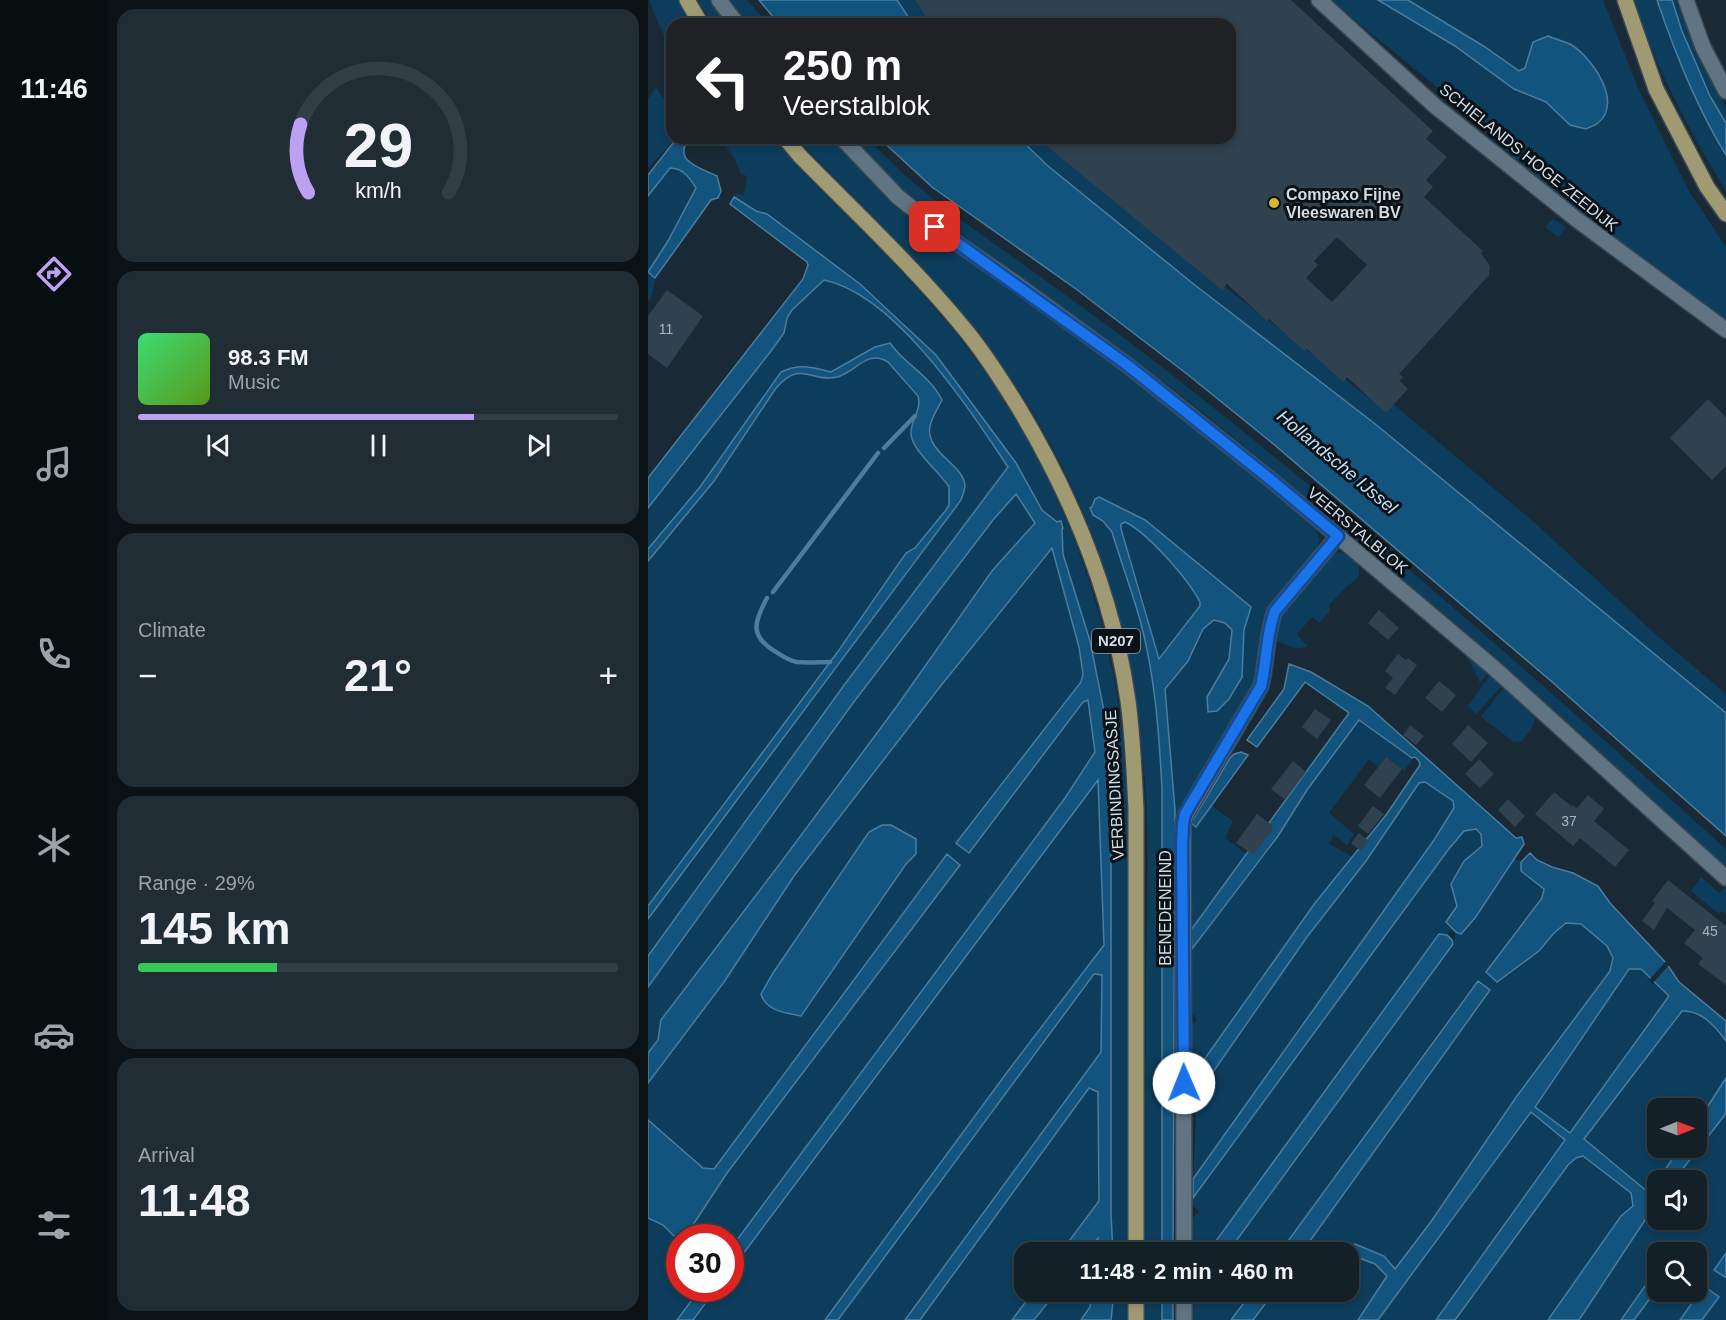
<!DOCTYPE html>
<meta charset="utf-8">
<style>
:root{--surface:#132028;--page:#202d34;--text:#f1f3f6;--muted:#9da3a8;--line:#323e45;--accent:#bca0f2}
body{margin:0;font-family:Helvetica,sans-serif;background:var(--page);color:var(--text);height:100vh;display:flex;flex-direction:column;font-size:22px;white-space:nowrap}
*{box-sizing:border-box;margin:0}
p{font-size:20px;color:var(--muted)}
.icon{flex:none;width:33px;height:33px;fill:none;stroke:currentColor;stroke-width:2;stroke-linecap:round;stroke-linejoin:round}
.map{position:relative;flex:1;overflow:hidden}
.details{display:flex;flex-direction:column;gap:9px;padding:9px;background:#0a1216;width:540px}
.details>*{flex:none}
.top-card{position:absolute;left:18px;top:18px;width:570px;height:126px;border-radius:18px;box-shadow:0 3px 9px #0003,0 0 0 2px var(--line);background:#202124;color:#fff;overflow:hidden}
.needle{width:39px;rotate:89deg}
.fabs{position:absolute;left:999px;top:1098px;display:grid;gap:12px}
.fabs a{display:grid;place-items:center;width:60px;height:60px;border-radius:12px;background:var(--surface);box-shadow:0 3px 9px #0003,0 0 0 2px var(--line);font-size:30px}
.speed{position:absolute;left:18px;top:1224px;display:flex;gap:12px;font-size:30px;font-weight:700;text-align:center}
.speed>*{display:grid;place-content:center;width:78px;height:78px;border-radius:50%;background:var(--surface);box-shadow:0 3px 9px #0003,0 0 0 2px var(--line);line-height:1}
.speed .limit{border:9px solid #d22;background:#fff;color:#111}
.pin{position:absolute;display:grid;place-items:center;width:51px;height:51px;color:#fff;margin:-26px;border-radius:12px;box-shadow:0 3px 9px #0006}
.me{position:absolute;width:66px;margin:-33px;rotate:359deg;stroke-linejoin:round;filter:drop-shadow(0 0 4px #0008)}
.turn{display:flex;align-items:center;gap:21px;height:126px;padding:0 18px;font-size:27px}
.turn .icon{width:78px;height:78px;stroke-width:2.5}
.turn b{display:block;font-size:42px;line-height:51px}
.big{font-size:45px;font-weight:800;line-height:1.1}
.details .tile{flex:1;display:flex;flex-direction:column;justify-content:center;gap:9px;min-width:0;padding:0 21px;border-radius:18px;background:var(--page)}
.details .dial{align-items:center;gap:0}
.dial svg{height:156px;overflow:visible;fill:none;stroke:var(--line);stroke-width:7;stroke-linecap:round;text-anchor:middle}
.dial text{fill:var(--text);stroke:none}
.song{display:flex;align-items:center;gap:18px}
.cover{width:72px;height:72px;border-radius:9px;background:linear-gradient(135deg,hsl(140 70% 55%),hsl(90 70% 35%))}
.played{height:6px;border-radius:3px;background:linear-gradient(90deg,var(--accent) 70%,var(--line) 70%)}
.keys{display:flex;justify-content:space-around;direction:ltr}
.heat{display:flex;justify-content:space-between;align-items:center;font-size:33px;direction:ltr}
.charge{height:9px;border-radius:4px;background:linear-gradient(90deg,#34c759 29%,var(--line) 0)}
.trip{position:absolute;left:366px;top:1242px;width:345px;height:60px;border-radius:18px;background:var(--surface);box-shadow:0 3px 9px #0003,0 0 0 2px var(--line);font-weight:800;line-height:60px;text-align:center}
main{display:flex;flex:1;min-height:0}
.dock{display:flex;flex-direction:column;width:108px;justify-content:space-around;align-items:center;background:#080d10;color:var(--muted)}
.dock .icon{width:42px;height:42px}
.dock .on{color:var(--accent)}
.dock b{font-size:27px;color:var(--text)}
.map>svg:first-child{display:block}
.green{fill:#0c3d5c;fill-rule:evenodd}
.water{fill:#13547e;stroke:#4c7d9d;stroke-width:1.5;fill-rule:evenodd}
.pier{fill:#192a36}
.lines{fill:none;stroke-linecap:round;stroke-linejoin:round}
.stream{stroke:#4c7d9d;stroke-width:4.5}
.building{fill:#30414f;fill-rule:evenodd}
.minor-casing{stroke:#394751;stroke-width:18}
.major-casing{stroke:#394751;stroke-width:18}
.minor{stroke:#617483;stroke-width:15}
.major{stroke:#9f9a72;stroke-width:15}
.route-casing{stroke:#114b97;stroke-width:15}
.route{stroke:#1a73e8;stroke-width:10}
.poi-dot{fill:#d4b635;stroke:#0a1117;stroke-width:2}
.labels{text-anchor:middle;stroke-width:6;stroke-linejoin:round;paint-order:stroke}
.number-label{font-size:14px;fill:#a9b5bf}
.shield{fill:#0a1117;stroke:#959fa6;stroke-width:1.5}
.shield-label{font-size:15px;font-weight:bold;fill:#d1dce4}
.street-label{font-size:16px;fill:#d1dce4;stroke:#0a1117}
.poi-label{font-size:16px;font-weight:bold;fill:#d1dce4;stroke:#0a1117;text-anchor:start}
.water-label{font-size:18px;font-style:italic;fill:#c1e1fa;stroke:#0a1117}
</style>
<main>
<nav class="dock">
<b>11:46</b>
<svg class="icon on" aria-label="directions" viewBox="0 0 24 24"><path d="M12 3l9 9-9 9-9-9zM9 14v-3h6M13 9l2 2-2 2"/></svg>
<svg class="icon" aria-label="music" viewBox="0 0 24 24"><path d="M9 18V5l10-2v13"/><circle cx="6" cy="18" r="3"/><circle cx="16" cy="16" r="3"/></svg>
<svg class="icon" aria-label="phone" viewBox="0 0 24 24"><path d="M5 4h4l2 5-3 2q2 4 5 5l2-3 5 2v4C11 20 4 13 5 4z"/></svg>
<svg class="icon" aria-label="climate" viewBox="0 0 24 24"><path d="M12 3v18M4 7l16 10M4 17L20 7"/></svg>
<svg class="icon" aria-label="car" viewBox="0 0 24 24"><path d="M5 17H2v-5l4-1 3-4h7l3 4 3 1v5h-3M9 17h6M6 11h13"/><circle cx="7" cy="17" r="2"/><circle cx="17" cy="17" r="2"/></svg>
<svg class="icon" aria-label="filters" viewBox="0 0 24 24"><path d="M4 7h16M4 17h16"/><circle cx="9" cy="7" r="2"/><circle cx="15" cy="17" r="2"/></svg>
</nav>
<section class="details">
<div class="tile dial"><svg viewBox="0 0 100 80">
<path d="M14 69A42 42 0 1 1 86 69"/>
<path d="M14 69A42 42 0 0 1 10 34" stroke="#bca0f2"/>
<text x="50" y="56" font-size="32" font-weight="700">29</text>
<text x="50" y="72" font-size="11">km/h</text>
</svg></div>
<div class="tile">
<div class="song"><i class="cover"></i><div><b>98.3 FM</b><p>Music</p></div></div>
<div class="played"></div>
<div class="keys"><svg class="icon" aria-label="previous" viewBox="0 0 24 24"><path d="M18 5L8 12l10 7zM5 5v14"/></svg><svg class="icon" aria-label="pause" viewBox="0 0 24 24"><path d="M8 5v14M16 5v14"/></svg><svg class="icon" aria-label="next" viewBox="0 0 24 24"><path d="M6 5l10 7-10 7zM19 5v14"/></svg></div>
</div>
<div class="tile"><p>Climate</p>
<div class="heat"><a>−</a><b class="big">21°</b><a>+</a></div>
</div>
<div class="tile"><p>Range · 29%</p><b class="big">145 km</b><div class="charge"></div></div>
<div class="tile"><p>Arrival</p><b class="big">11:48</b></div>
</section>
<div class="map">
<svg width="1078" height="1320" viewBox="0 0 1078 1320">
<rect width="100%" height="100%" fill="#192a36"/>
<!-- green -->
<path class="green" d="M1 0H30L43 24H24V56Z
M50 0H65L83 24H64Z
M80 0H99L120 24H99Z
M249 0H271L289 24H265Z
M684 0H730L807 46 866 89 898 102 922 125 877 69 871 71 837 47 760 0H955L991 90 1041 191 1078 247V321C1018 270 948 232 888 180 866 161 849 137 827 119 780 78 730 41 684 0Z
M986 0H1009L1022 39 1048 99 1078 155V191C1041 130 1008 69 986 0Z
M1024 0H1032L1078 109V123C1056 84 1038 43 1024 0Z
M8 87 24 112V138H28L0 168V99Z
M72 138H125C146 163 169 186 192 210 245 263 300 317 343 381 417 491 465 620 476 754 481 821 479 889 479 957 479 1055 479 1154 479 1252H465L463 1215V812L456 711 442 641 415 554 414 528 417 527 414 520 410 523 394 510 368 463 259 326 212 284 119 214 108 211 86 197 88 193 96 195 99 176 93 174 86 158Z
M149 138H183L244 204 559 434 668 530 672 540 668 550 623 607 617 617 613 634 611 670 603 693 534 813 530 934 526 943 527 810 517 689 540 661 555 629 566 620 577 623 584 630 581 659 559 697 569 711 581 699 594 677 596 630 603 607 497 520 446 514 455 521 464 532C473 562 484 591 492 620 507 675 511 732 514 789V1252H497C497 1160 497 1068 498 976 499 917 502 856 498 797 487 633 446 496 351 361 293 278 217 213 149 138Z
M202 138H220C261 185 312 219 362 255 423 299 484 343 542 389 727 535 903 692 1078 849V868L851 660 578 431 529 392 272 205 250 187Z
M371 138H401L538 257 734 408 745 404 887 523 1004 631 1078 694V713L726 423 548 286 400 166Z
M22 168C35 168 42 178 48 187L20 241 0 272 7 278 4 296 0 301V196Z
M905 219 918 227 910 237 897 227Z
M176 280C250 296 319 408 361 467L197 684 0 956V919L313 500 311 473 287 446 283 438 282 425 294 400 284 383 246 349 227 347 183 372 159 366H144L52 487 0 549V508L123 351 136 333 139 318 144 310Z
M225 357 233 358 240 362 270 396V411L264 421 267 446 301 487V505L298 510 267 548 257 553 191 650 0 906V561L66 481 128 388 140 375 150 374 190 377Z
M368 494 387 523 344 571 249 706 131 865 13 1020 10 1040 0 1053V987L205 703 345 520Z
M477 522C500 533 540 578 552 602V606L510 660 494 595 473 529V524Z
M404 547C412 575 440 658 433 682L308 844 321 853 435 702 440 700 447 752 417 798 83 1248 82 1238H32V1288L52 1289 29 1320H0V1218L15 1225 29 1239 43 1228 79 1173 312 865 299 855 66 1169 55 1168 0 1120V1083L2 1080 76 982 146 876 291 688ZM221 832 267 854 258 864 208 938 176 980 135 1012 126 1009 113 994C124 975 138 958 147 939Z
M689 552C708 555 722 574 700 585L681 605 682 611 671 623 664 617 649 634 659 646C649 652 636 644 626 640L633 611 684 554Z
M819 656 840 673 832 683Z
M842 675 854 686 828 714 820 706Z
M856 687 887 716 885 726 874 741 866 742 833 717Z
M711 720 764 758 766 757 756 771 738 757 730 766 721 759 681 813 706 834 699 845 686 835 681 844 705 857 667 903 546 1074H543L541 1026 549 1020 542 1009 544 949 630 836 659 790Z
M450 780 456 945 360 1071 177 1320H45L68 1289 82 1288 83 1270Z
M777 782 805 801 806 808 786 840 545 1179 549 1095 659 937 718 861 771 783Z
M563 805 585 821 577 838 599 854 543 930 541 843 543 823 549 827Z
M828 829 833 834 834 846 816 861 803 884 810 906 799 922 804 929 799 935 791 934 560 1252H543L544 1219 551 1211 545 1206V1198L800 850 816 831Z
M866 859 873 862 874 871 896 889 894 898 838 972 849 982C863 973 878 963 890 951 899 943 907 926 920 922 931 919 943 932 951 939 964 949 966 955 962 971L869 1096 782 1224 747 1269 707 1244 701 1253 654 1252 842 991 818 995 632 1252H580L805 945 808 932 814 933 827 918 862 867Z
M1053 877 1071 893 1076 888 1078 890V913L1073 911 1071 914 1043 891Z
M982 969H993L1021 996 922 1133 887 1107Z
M447 974 454 975 453 1052 257 1320H190Z
M1046 1010 1060 1021 1078 1041V1078L1049 1123 1048 1108H1010V1148H1032L1001 1193 935 1139 1034 1011Z
M441 1088 450 1092 451 1202 413 1252H376V1292H385L364 1320H272Z
M883 1112 917 1140 788 1320H730Z
M1078 1112V1253L1066 1270 1076 1277 1078 1276V1320H1054L1071 1297 1056 1286 1032 1320H986L1009 1289 1010 1292H1048V1252H1036L1037 1251 1025 1246 1021 1252H1010L1009 1269 973 1320H931L1009 1202 1010 1220H1048V1180H1026Z
M935 1156 983 1193 985 1206 973 1216 900 1320H807L920 1165 928 1158Z
M711 1258 727 1264 740 1276 709 1320H605L626 1292H673L681 1297 686 1292H700L701 1272Z
M408 1292H444L442 1307 433 1320H386Z
M466 1292H479V1320H463Z
M497 1292H514V1320H497Z
M552 1292H604L583 1320H542L544 1302Z"/>
<!-- water -->
<path class="water" d="M111 0H249L265 24H131Z
M730 0H760L837 47 871 71 877 68 885 42 900 36C907 39 915 41 922 44 943 56 976 102 950 123 947 126 941 127 938 129L922 125 898 102 866 89 807 46Z
M1009 0H1024L1034 31 1062 96 1078 123V155C1048 107 1027 53 1009 0Z
M29 138H41C24 162 53 168 69 176L73 191 70 198 63 200 7 278 0 272 20 241 48 188C42 178 35 168 22 168L0 196V175Z
M231 138H371L400 166 548 286 726 423 1078 713V836L903 681 623 442 539 374 428 289 284 187Z
M86 197 108 211 119 214 212 284 288 355 368 463 394 510 409 522 413 521 415 528 414 529 415 554 442 641 456 711 461 763 463 812V1215L465 1252H450V1238L438 1252H413L451 1201 450 1092 441 1088 272 1320H257L453 1052 454 975 446 974 190 1320H177L360 1071 456 945 450 780 83 1270V1248L417 798 447 752 440 700 435 702 321 853 308 843 433 682 435 674 431 647 404 548 291 688 146 876 76 982 0 1083V1053L10 1040 13 1020 131 865 249 706 344 571 387 523 368 494 345 520 205 703 0 987V956L197 684 360 467C321 409 248 295 176 280L144 310 139 318 136 333 123 351 0 508V478L155 279 160 265 159 262 82 204Z
M242 343C257 365 282 375 294 400 290 408 284 417 282 426 277 453 316 464 317 486 317 490 314 497 313 500L0 919V906L191 650 258 553 267 548 298 510 301 505V487C292 472 263 450 263 433 263 419 274 410 270 396L240 362C219 349 208 372 189 377 162 383 154 359 128 388L66 481 0 561V549L52 487 133 372C151 363 164 367 183 372L227 347Z
M451 497 497 520 603 607 596 630 594 677 581 699 569 711 560 712 559 697 581 659 584 630 577 623 566 620 555 629 540 661 517 689 527 810 525 1252H514V789C511 732 507 675 492 620 484 591 473 562 464 532L455 521 445 515 442 508 444 507 447 499ZM477 522C500 533 540 579 552 602V606L511 659 473 529V524Z
M641 664 663 672 720 706 868 838 874 837 876 844 827 918 813 934 808 932 798 922 809 906 803 884 816 861 834 846 833 834 828 829 816 831 800 850 545 1198V1179L786 840 806 808 805 801 777 782 771 783 718 861 659 937 549 1095 546 1074 667 903 738 815 772 765 771 761 767 757 764 758 711 720 659 790 630 836 544 949 543 930 701 713 657 682 609 747 599 740 636 689Z
M593 752 600 755 548 827 543 823 582 758 586 754Z
M234 825H243L268 839V854L258 864 153 1016C138 1013 118 1011 113 994L125 973 221 832Z
M882 853 889 860 904 867 925 873 950 886 962 903 1019 964 1031 982 1078 1021V1041C1067 1026 1053 1010 1034 1011L936 1139 1001 1193 1010 1181 1009 1202 931 1320H900L973 1216 985 1206 983 1193 935 1156 928 1158 920 1165 807 1320H788L917 1140 883 1112 730 1320H710L739 1276 727 1264 711 1258 701 1272V1253L707 1244 736 1256 747 1269 782 1223 869 1096 962 971 965 958 959 946 933 924 918 923 906 933 891 951 849 982 838 972 894 898 896 889 873 871V862ZM981 969H993L1021 996 922 1133 887 1107Z
M299 854 312 865 79 1173 43 1228 29 1239 15 1225 0 1218V1120L55 1168 66 1169Z
M791 934 799 935 804 940 805 944 580 1252H560Z
M830 981 842 990 654 1252H632Z
M1078 1078V1112L1076 1116 1026 1180H1010L1032 1148H1048L1049 1123Z
M1078 1253V1276L1077 1277 1066 1270Z
M1009 1269V1289L986 1320H973Z
M1056 1286 1071 1297 1054 1320H1032Z
M52 1289H68L45 1320H29Z
M385 1292H408L386 1320H364Z
M444 1292H466L463 1320H433L442 1307Z
M514 1292H525V1320H514Z
M604 1292H626L605 1320H583Z"/>
<!-- pier -->
<path class="pier" d="M1019 960 1022 964 1004 984 1001 980Z"/>
<g class="lines">
<!-- stream -->
<path class="stream" d="M236 448 267 416
M125 592 230 453
M119 598C106 622 101 636 128 652 134 656 142 661 149 662 159 663 171 662 182 662"/>
</g>
<!-- building -->
<path class="building" d="M267 0H643L785 131 778 139 799 157 778 180 785 187 776 197 835 251 833 253 842 266 841 275 751 374 755 377 752 381 760 389 738 413 699 377 695 382 659 349 656 351 621 319 619 321 579 284 574 290 389 138H582V24H283ZM689 237 719 265 684 302 658 278 670 265 666 261Z
M19 290 55 316 19 368 0 354V316Z
M1060 399 1078 417V466L1064 480 1022 438Z
M731 610 751 628 740 640 720 623Z
M750 654 758 660 760 658 769 665 747 695 737 688 745 678 737 671Z
M791 681 808 695 794 712 777 698Z
M667 709 683 720 669 739 654 727Z
M762 725 776 736 768 745 755 735Z
M820 725 840 743 823 762 804 744Z
M738 757 754 769 732 798 716 785Z
M831 759 846 774 832 788 817 774Z
M645 761 658 772 637 800 623 789Z
M906 792 923 806 925 805 929 808 940 795 956 809 946 821 981 850 967 867 932 838 925 846 887 814Z
M860 799 877 816 867 827 850 810Z
M725 806 736 814 720 834 710 826Z
M609 814 626 827 605 855 588 843Z
M711 833 721 841 713 851 703 843Z
M1020 880 1078 926V985L1050 964 1055 958 1036 943 1047 930 1019 908 1006 930 994 921 1007 903 1004 901Z"/>
<g class="lines">
<!-- minor casing -->
<g class="minor-casing">
<path id="minor" d="M71 0 89 24
M671 0 787 106 928 219 1078 330
M1038 0 1055 47 1078 91
M194 138 250 197 306 241 367 283 478 364 622 479 846 668 1078 878
M536 1252 535 824 538 814 613 686C619 661 618 634 627 611L690 536
M536 1320V1292"/>
</g>
<!-- major casing -->
<g class="major-casing">
<path id="major" d="M39 0 53 24
M977 0 1008 89 1059 187 1078 214
M137 138 152 156C207 212 265 266 315 327 335 351 353 379 369 405 424 496 465 595 480 701 485 737 486 773 488 809V1252
M488 1320V1292"/>
</g>
<!-- minor -->
<use href="#minor" class="minor"/>
<!-- major -->
<use href="#major" class="major"/>
</g>
<g class="lines">
<!-- route casing -->
<g class="route-casing">
<path id="route" d="M287 227 478 364 622 479 690 536 627 611C618 634 619 661 613 686L537 814 535 824 534 844 536 1083"/>
</g>
<!-- route -->
<use href="#route" class="route"/>
</g>
<!-- markers -->
<circle class="poi-dot" cx="626" cy="203" r="6"/>
<g class="labels">
<!-- number labels -->
<g class="number-label">
<text x="18" y="334">11</text>
<text x="921" y="826">37</text>
<text x="1062" y="936">45</text>
</g>
<!-- shield labels -->
<rect class="shield" x="444" y="629" width="48" height="24" rx="4.5"/>
<g class="shield-label">
<text x="468" y="646">N207</text>
</g>
<!-- street labels -->
<g class="street-label">
<text transform="translate(881 157) rotate(39)" y="6">SCHIELANDS HOGE ZEEDIJK</text>
<text transform="translate(710 530) rotate(40)" y="6">VEERSTALBLOK</text>
<text transform="translate(466 785) rotate(-93)" y="6">VERBINDINGSASJE</text>
<text transform="translate(517 908) rotate(-90)" y="6">BENEDENEIND</text>
</g>
<!-- poi labels -->
<g class="poi-label">
<text x="638" y="200">Compaxo Fijne<tspan x="638" dy="18">Vleeswaren BV</tspan></text>
</g>
<!-- water labels -->
<g class="water-label">
<text transform="translate(689 462) rotate(40)" y="6">Hollandsche IJssel</text>
</g>
</g>
</svg>
<div class="fabs">
<a><svg class="needle" viewBox="-14 -14 28 28"><path d="M0-13l5 13h-10z" fill="#e53935"/><path d="M0 13l5-13h-10z" fill="#9da3a8"/></svg></a>
<a><svg class="icon" aria-label="sound" viewBox="0 0 24 24"><path d="M4 9h4l5-4v14l-5-4H4zM17 9q2 3 0 6"/></svg></a>
<a><svg class="icon" aria-label="search" viewBox="0 0 24 24"><circle cx="10" cy="10" r="6"/><path d="M15 15l6 6"/></svg></a>
</div>
<div class="speed"><div class="limit">30</div></div>
<div class="pin" style="left:287px;top:227px;background:#d93025"><svg class="icon" aria-label="arrive" viewBox="0 0 24 24"><path d="M6 21V4h12l-3 4 3 4H6"/></svg></div>
<svg class="me" style="left:536px;top:1083px" viewBox="-20 -20 40 40"><circle r="19" fill="#fff"/><path d="M0-13L10 11 0 6-10 11z" fill="#1a73e8"/></svg>
<div class="trip">11:48 · 2 min · 460 m</div>
<div class="top-card">
<div class="turn"><svg class="icon" aria-label="left" viewBox="0 0 24 24"><path d="M17 20v-9H6M10 6l-5 5 5 5"/></svg><div><b>250 m</b>Veerstalblok</div></div>
</div>
</div>
</main>
